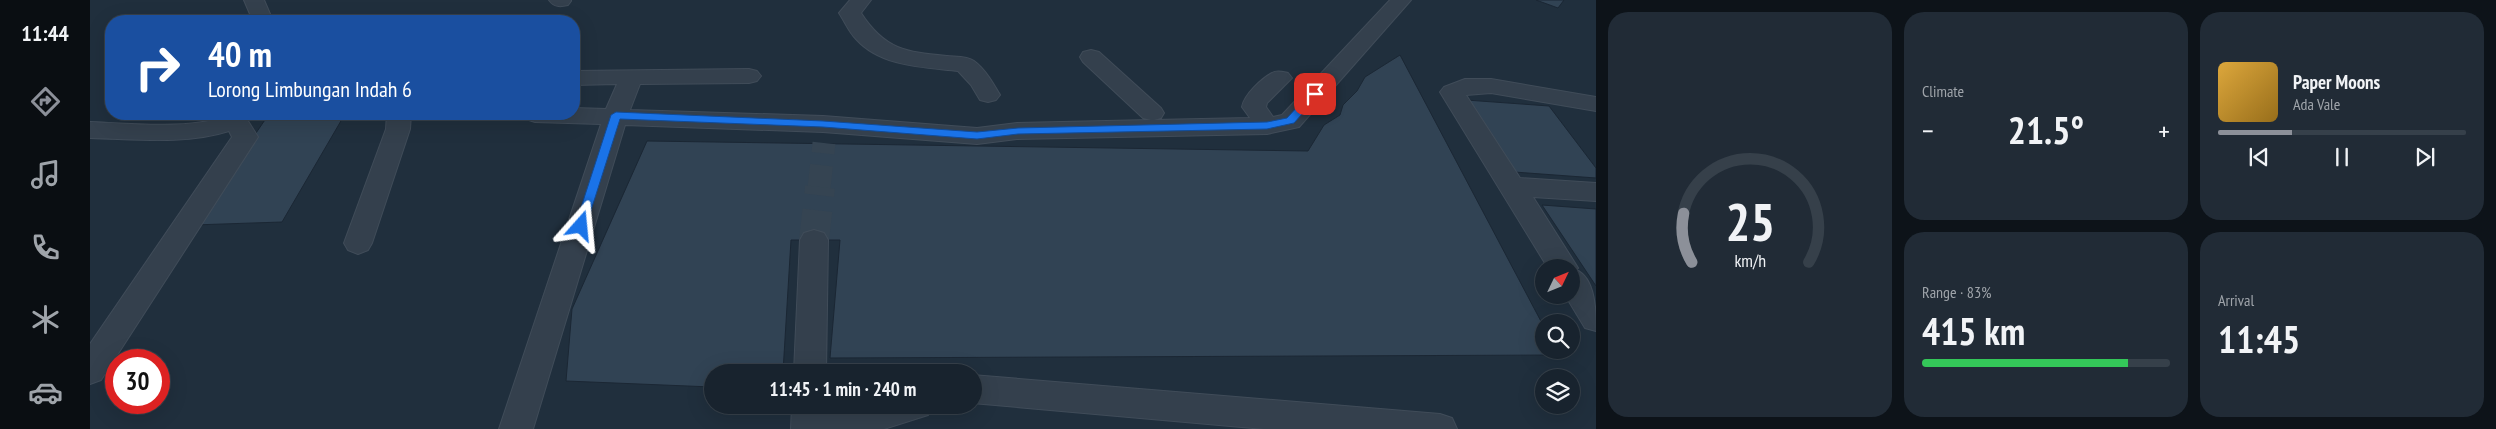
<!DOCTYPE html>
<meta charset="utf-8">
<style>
:root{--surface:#18232e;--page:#212b36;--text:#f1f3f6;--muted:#9fa4aa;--line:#36404a;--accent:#8c9099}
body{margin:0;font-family:"PT Sans Narrow",sans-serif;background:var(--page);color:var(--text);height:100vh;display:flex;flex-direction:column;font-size:19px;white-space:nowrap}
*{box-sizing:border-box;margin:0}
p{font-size:16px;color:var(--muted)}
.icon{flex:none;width:28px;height:28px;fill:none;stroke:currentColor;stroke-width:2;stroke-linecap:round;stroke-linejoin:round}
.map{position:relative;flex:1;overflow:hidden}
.sheet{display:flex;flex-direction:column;gap:12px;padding:12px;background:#0d1319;width:900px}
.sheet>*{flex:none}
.guide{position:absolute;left:15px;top:15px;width:475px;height:105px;border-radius:20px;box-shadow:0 5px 20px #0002,0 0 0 1px var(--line);background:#1a4fa0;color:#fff;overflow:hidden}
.needle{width:32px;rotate:47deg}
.controls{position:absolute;left:1445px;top:259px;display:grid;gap:10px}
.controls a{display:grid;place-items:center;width:45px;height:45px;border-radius:50%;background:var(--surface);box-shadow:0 5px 20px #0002,0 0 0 1px var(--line);font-size:25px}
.speed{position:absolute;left:15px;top:349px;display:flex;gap:10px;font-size:25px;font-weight:700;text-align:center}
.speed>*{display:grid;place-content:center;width:65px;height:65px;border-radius:50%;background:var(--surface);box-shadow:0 5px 20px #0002,0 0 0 1px var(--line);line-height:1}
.speed .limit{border:8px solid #d22;background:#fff;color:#111}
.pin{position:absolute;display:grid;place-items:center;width:42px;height:42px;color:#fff;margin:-21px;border-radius:10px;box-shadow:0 2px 8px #0006}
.me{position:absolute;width:55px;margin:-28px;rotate:18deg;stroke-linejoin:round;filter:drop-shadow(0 0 4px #0008)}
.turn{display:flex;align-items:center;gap:18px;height:105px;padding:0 20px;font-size:22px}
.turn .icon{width:65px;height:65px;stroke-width:2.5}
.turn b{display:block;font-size:35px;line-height:42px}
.big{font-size:38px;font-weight:600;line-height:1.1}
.sheet .tile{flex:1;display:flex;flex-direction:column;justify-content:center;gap:8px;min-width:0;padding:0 18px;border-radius:20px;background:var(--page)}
.sheet .dial{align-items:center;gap:0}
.dial svg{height:130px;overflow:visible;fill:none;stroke:var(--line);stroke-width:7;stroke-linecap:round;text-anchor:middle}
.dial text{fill:var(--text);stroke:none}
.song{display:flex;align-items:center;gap:15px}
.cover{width:60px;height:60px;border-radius:8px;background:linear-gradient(135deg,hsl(40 70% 55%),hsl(40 70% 35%))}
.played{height:5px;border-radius:2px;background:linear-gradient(90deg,var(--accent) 30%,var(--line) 30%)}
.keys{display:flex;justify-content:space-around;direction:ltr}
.heat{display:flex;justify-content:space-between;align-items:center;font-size:28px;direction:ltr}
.charge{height:8px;border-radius:4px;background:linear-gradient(90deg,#34c759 83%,var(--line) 0)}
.sheet .tiles{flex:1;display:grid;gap:12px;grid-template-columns:repeat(3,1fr)}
.tile:first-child{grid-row:span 2}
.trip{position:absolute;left:614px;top:364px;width:278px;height:50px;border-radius:25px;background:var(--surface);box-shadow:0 5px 20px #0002,0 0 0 1px var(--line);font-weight:600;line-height:50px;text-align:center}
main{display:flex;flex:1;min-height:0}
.menu{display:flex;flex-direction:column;width:90px;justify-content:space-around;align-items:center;background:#0a0e12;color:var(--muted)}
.menu .icon{width:35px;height:35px}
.menu .current{color:var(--accent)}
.menu b{font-size:22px;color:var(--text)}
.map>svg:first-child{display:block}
.building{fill:#314354;stroke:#1b2734}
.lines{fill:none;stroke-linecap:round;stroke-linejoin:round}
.minor-tunnel-far1{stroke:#354452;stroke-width:23;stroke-dasharray:23 12;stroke-linecap:butt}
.minor-tunnel{stroke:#354452;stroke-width:30;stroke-dasharray:30 15;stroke-linecap:butt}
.minor-casing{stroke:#404c59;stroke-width:2}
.minor{fill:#34404d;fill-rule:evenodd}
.route{fill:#1a73e8;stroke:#114b97}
</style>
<main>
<nav class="menu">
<b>11:44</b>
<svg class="icon current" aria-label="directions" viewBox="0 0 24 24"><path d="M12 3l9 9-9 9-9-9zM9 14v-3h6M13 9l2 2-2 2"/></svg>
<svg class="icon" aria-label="music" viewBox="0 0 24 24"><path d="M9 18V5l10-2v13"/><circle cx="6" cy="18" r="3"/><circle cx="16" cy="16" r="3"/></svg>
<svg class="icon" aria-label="phone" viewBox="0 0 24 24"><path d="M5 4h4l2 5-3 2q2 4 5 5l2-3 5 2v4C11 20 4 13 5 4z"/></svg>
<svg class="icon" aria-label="climate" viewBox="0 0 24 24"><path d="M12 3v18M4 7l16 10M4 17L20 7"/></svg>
<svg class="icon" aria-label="car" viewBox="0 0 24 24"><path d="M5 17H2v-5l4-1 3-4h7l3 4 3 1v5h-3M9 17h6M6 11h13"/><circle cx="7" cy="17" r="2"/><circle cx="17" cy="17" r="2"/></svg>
</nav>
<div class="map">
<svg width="1506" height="429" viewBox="0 0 1506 429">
<rect width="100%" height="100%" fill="#202f3d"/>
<!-- building -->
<path class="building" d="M1446 0H1474L1468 8Z
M1310 55 1454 327V350H1466L1468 355 740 358 750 240H701L693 372H622V387L476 381 482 309 557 141 1218 151 1234 125 1250 115 1253 105 1267 91 1275 77Z
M1376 100 1459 106 1506 168V178L1424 172Z
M179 114H255L192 222 103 225Z
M1452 205 1506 209V286Z"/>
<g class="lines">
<!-- minor-tunnel-far1 -->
<path class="minor-tunnel-far1" d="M729 188 734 143"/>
<!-- minor-tunnel -->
<path class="minor-tunnel" d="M724 240 730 187"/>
<!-- minor casing -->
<g class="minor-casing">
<path id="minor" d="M154 0H174L183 21H163Z
M459 0H481V1L478 5C470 7 464 7 459 0Z
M760 0H781L771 13C795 50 816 52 857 56 865 57 877 56 884 61 895 69 903 83 910 95L906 100 898 102 890 100 881 85 868 71C834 67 791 67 766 39 759 32 755 22 749 13Z
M1300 0H1321L1209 127 1177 134 927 139 887 144 733 132 535 125 443 429H409L511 124 445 122 436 119 433 114H484V108L516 109 527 84 484 85V71L659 69 667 71 671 76 667 81 659 83 550 84 540 110 733 116 887 128 927 123 1061 120 1053 118 993 62 990 57 993 52 1001 50 1009 52 1071 108 1074 113 1071 118 1064 120 1160 118 1152 107C1154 95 1171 79 1182 73 1187 70 1193 72 1198 73L1202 78 1177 103 1176 107 1183 117 1192 115Z
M1375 79H1401L1506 97V111L1401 93 1376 95 1430 178 1506 183V201L1443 197 1483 260 1488 268 1486 270C1506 278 1506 313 1506 331L1495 328 1475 295H1481V268H1458L1350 92 1354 87Z
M136 114H164L158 121 168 137 11 380 0 384V344L142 137 139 131C95 145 46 139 0 138V122C31 123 112 131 136 114Z
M297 114H321L320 129 282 243 278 250 268 254 258 250 254 243 296 129Z
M724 230 734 233 738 240 736 372H704L710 240 714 233Z
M882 375 1350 414 1362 418 1367 429H1174L882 403Z
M702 405H736V415L771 405H843L838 415 794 429H701Z"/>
</g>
<!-- minor -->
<use href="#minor" class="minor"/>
</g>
<!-- route -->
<path class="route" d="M1225 91 1230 94 1204 123 1177 129 928 134 887 139 733 127 530 119 496 226 491 230 485 226 521 115 526 112 733 121 887 132 928 128 1177 122 1197 118 1221 92Z"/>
</svg>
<div class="controls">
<a><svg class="needle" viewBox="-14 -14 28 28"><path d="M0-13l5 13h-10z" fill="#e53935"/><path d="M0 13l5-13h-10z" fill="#9fa4aa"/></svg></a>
<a><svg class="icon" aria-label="search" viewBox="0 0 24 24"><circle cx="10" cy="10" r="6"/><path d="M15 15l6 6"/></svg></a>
<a><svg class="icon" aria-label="layers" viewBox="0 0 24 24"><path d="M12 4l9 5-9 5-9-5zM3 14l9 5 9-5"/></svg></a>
</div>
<div class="speed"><div class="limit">30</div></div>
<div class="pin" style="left:1225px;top:94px;background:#d93025"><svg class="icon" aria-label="arrive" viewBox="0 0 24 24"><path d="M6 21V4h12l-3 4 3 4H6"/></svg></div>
<svg class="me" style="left:491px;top:226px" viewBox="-20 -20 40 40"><path d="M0-17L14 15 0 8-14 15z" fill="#1a73e8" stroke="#fff" stroke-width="4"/></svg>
<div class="trip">11:45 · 1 min · 240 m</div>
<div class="guide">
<div class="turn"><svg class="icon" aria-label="right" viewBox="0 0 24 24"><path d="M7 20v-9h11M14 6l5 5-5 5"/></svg><div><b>40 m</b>Lorong Limbungan Indah 6</div></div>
</div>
</div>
<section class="sheet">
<div class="tiles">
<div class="tile dial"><svg viewBox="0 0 100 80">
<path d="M14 69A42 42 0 1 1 86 69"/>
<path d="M14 69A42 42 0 0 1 9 39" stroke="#8c9099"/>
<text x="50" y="56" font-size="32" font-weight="700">25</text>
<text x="50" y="72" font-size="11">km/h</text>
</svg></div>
<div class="tile"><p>Climate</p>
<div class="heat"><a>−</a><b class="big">21.5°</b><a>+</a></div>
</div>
<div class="tile">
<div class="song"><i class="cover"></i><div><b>Paper Moons</b><p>Ada Vale</p></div></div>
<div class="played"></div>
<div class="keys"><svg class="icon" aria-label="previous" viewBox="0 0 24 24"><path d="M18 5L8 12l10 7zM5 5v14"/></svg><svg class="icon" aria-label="pause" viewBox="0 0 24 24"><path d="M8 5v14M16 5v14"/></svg><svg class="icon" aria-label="next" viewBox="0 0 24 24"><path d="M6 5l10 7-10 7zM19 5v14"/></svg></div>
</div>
<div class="tile"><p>Range · 83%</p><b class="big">415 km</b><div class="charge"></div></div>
<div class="tile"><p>Arrival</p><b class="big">11:45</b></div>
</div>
</section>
</main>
